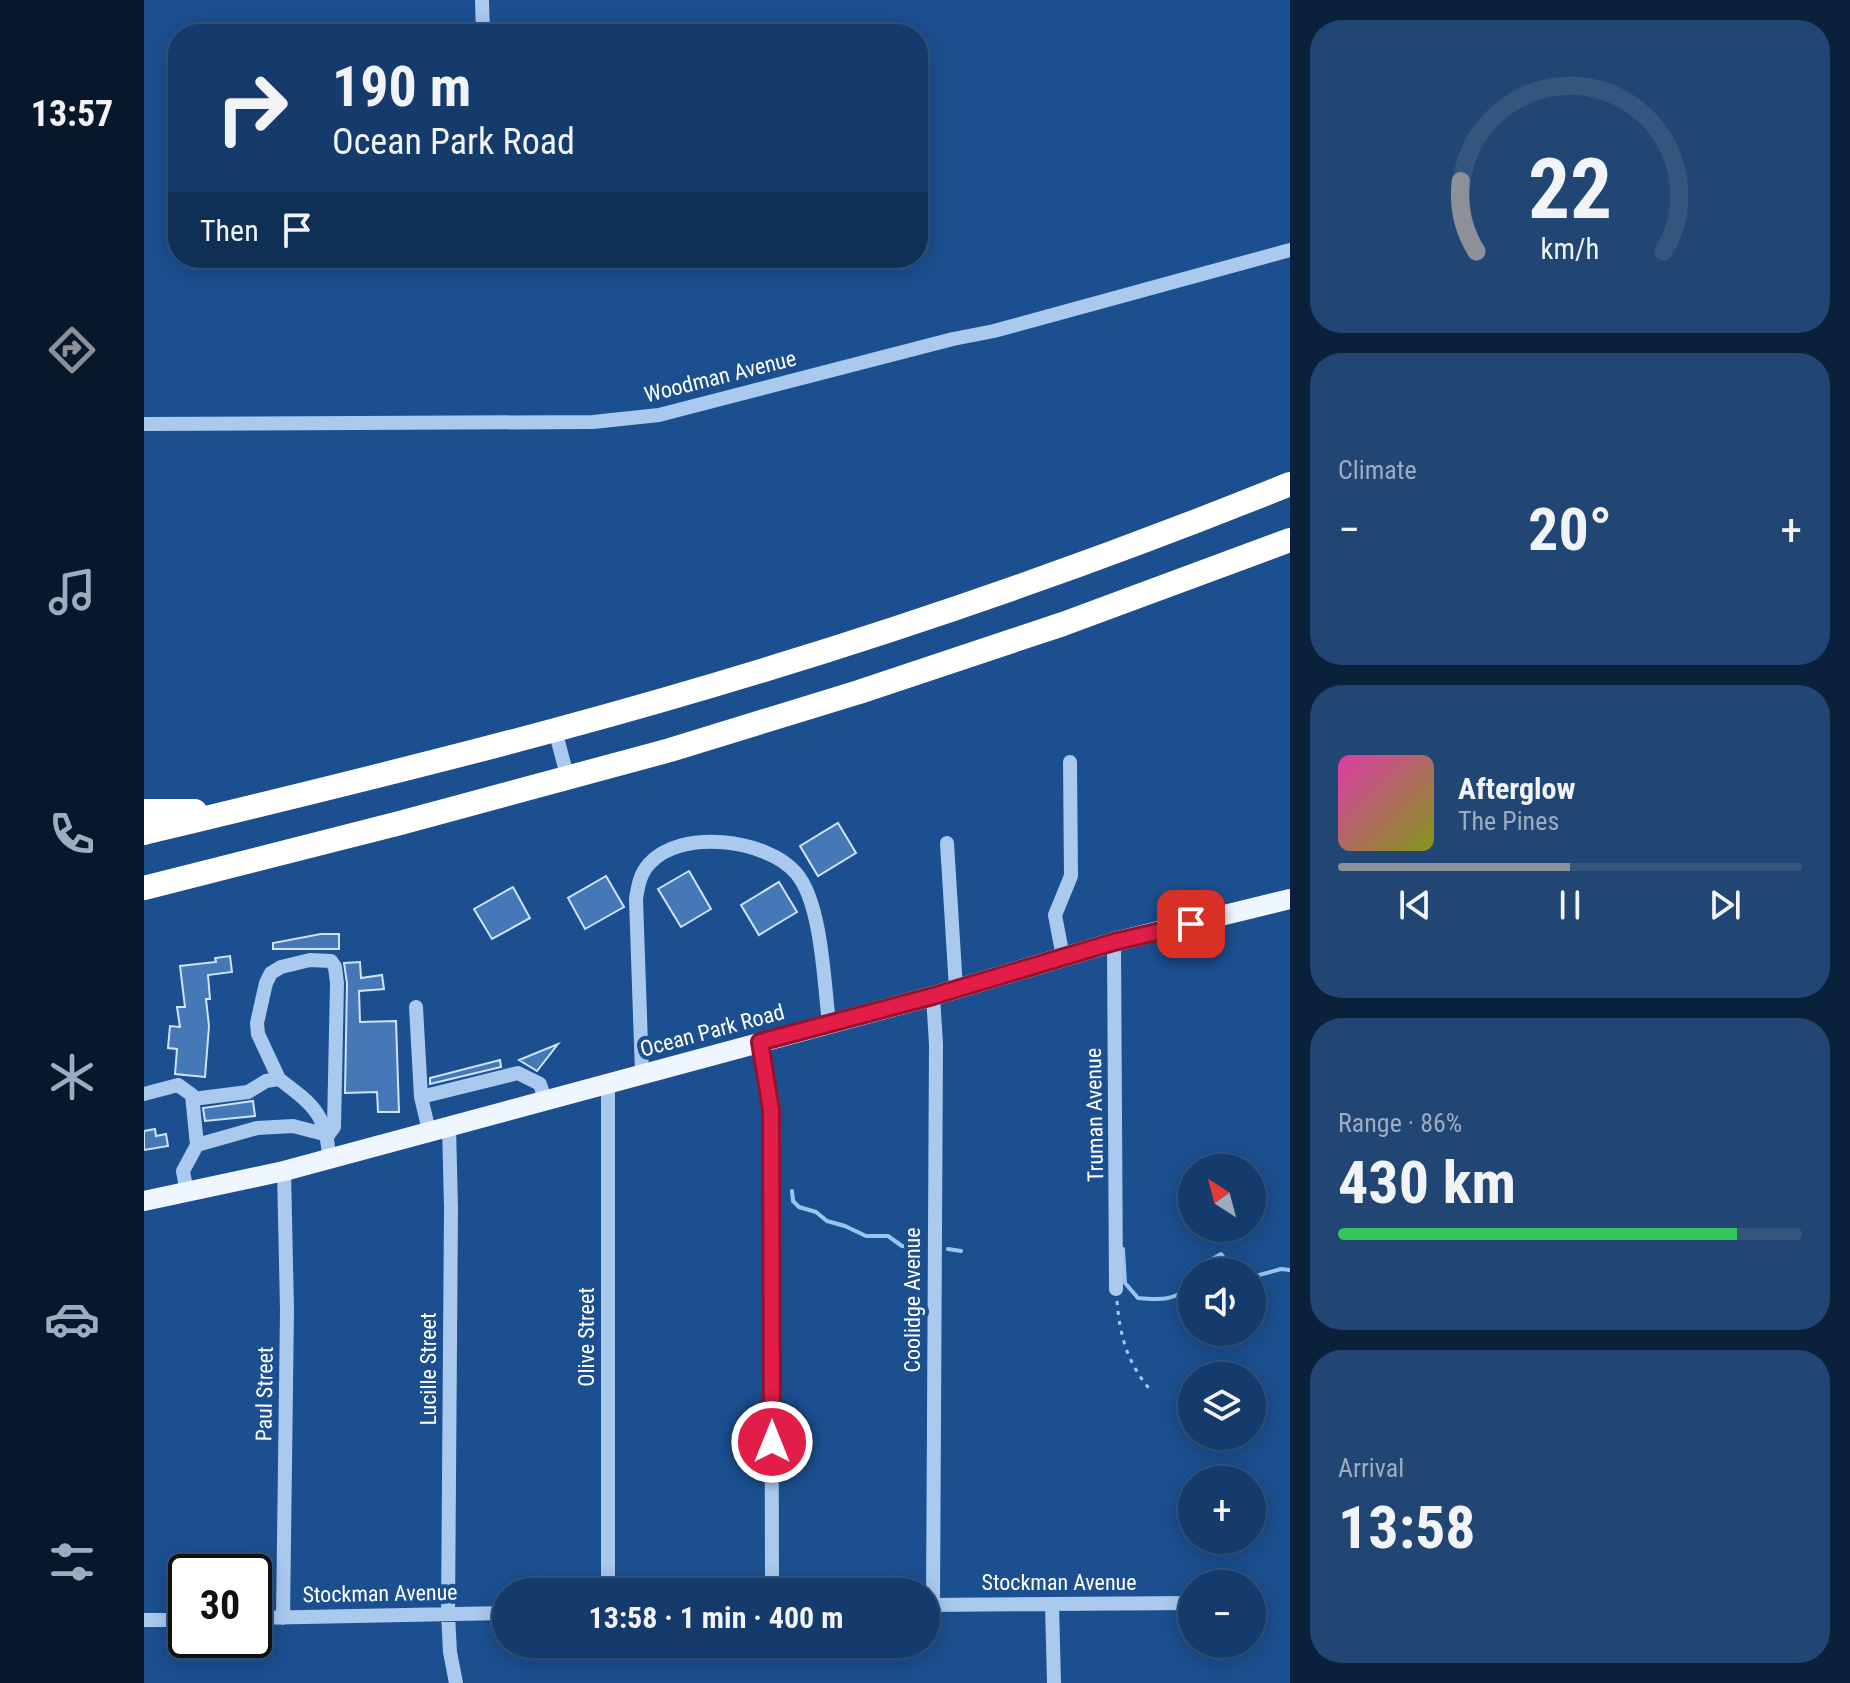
<!DOCTYPE html>
<meta charset="utf-8">
<style>
:root{--surface:#143b6b;--page:#214673;--text:#f1f3f6;--muted:#9dadc1;--line:#33557e;--accent:#8c9099}
body{margin:0;font-family:"Roboto Condensed",sans-serif;background:var(--page);color:var(--text);height:100vh;display:flex;flex-direction:column;font-size:30px;white-space:nowrap}
*{box-sizing:border-box;margin:0}
p{font-size:26px;color:var(--muted)}
.icon{flex:none;width:44px;height:44px;fill:none;stroke:currentColor;stroke-width:2;stroke-linecap:round;stroke-linejoin:round}
.map{position:relative;flex:1;overflow:hidden}
.panel{display:flex;flex-direction:column;gap:20px;padding:20px;background:#0b203b;width:560px}
.panel>*{flex:none}
.hud{position:absolute;left:24px;top:24px;width:760px;height:244px;border-radius:32px;box-shadow:0 4px 20px #0003,0 0 0 2px var(--line);background:#143b6b;color:var(--text);overflow:hidden}
.needle{width:52px;rotate:324deg}
.tools{position:absolute;left:1034px;top:1154px;display:grid;gap:16px}
.tools a{display:grid;place-items:center;width:88px;height:88px;border-radius:50%;background:var(--surface);box-shadow:0 4px 20px #0003,0 0 0 2px var(--line);font-size:40px}
.speed{position:absolute;left:24px;top:1554px;display:flex;gap:16px;font-size:40px;font-weight:700;text-align:center}
.speed>*{display:grid;place-content:center;width:104px;height:104px;border-radius:50%;background:var(--surface);box-shadow:0 4px 20px #0003,0 0 0 2px var(--line);line-height:1}
.speed .limit{border:4px solid #111;border-radius:12px;background:#fff;color:#111}
.pin{position:absolute;display:grid;place-items:center;width:68px;height:68px;color:#fff;margin:-34px;border-radius:16px;box-shadow:0 4px 12px #0006}
.me{position:absolute;width:88px;margin:-44px;rotate:0deg;stroke-linejoin:round;filter:drop-shadow(0 0 6px #0008)}
.turn{display:flex;align-items:center;gap:28px;height:168px;padding:0 32px;font-size:36px}
.turn .icon{width:104px;height:104px;stroke-width:2.5}
.turn b{display:block;font-size:56px;line-height:68px}
.then{display:flex;align-items:center;height:76px;padding:0 32px;background:#0003;gap:16px;font-size:30px}
.big{font-size:60px;font-weight:700;line-height:1.1}
.panel .tile{flex:1;display:flex;flex-direction:column;justify-content:center;gap:12px;min-width:0;padding:0 28px;border-radius:32px;background:var(--page)}
.panel .dial{align-items:center;gap:0}
.dial svg{height:208px;overflow:visible;fill:none;stroke:var(--line);stroke-width:7;stroke-linecap:round;text-anchor:middle}
.dial text{fill:var(--text);stroke:none}
.song{display:flex;align-items:center;gap:24px}
.cover{width:96px;height:96px;border-radius:12px;background:linear-gradient(135deg,hsl(320 70% 55%),hsl(70 70% 35%))}
.played{height:8px;border-radius:4px;background:linear-gradient(90deg,var(--accent) 50%,var(--line) 50%)}
.keys{display:flex;justify-content:space-around;direction:ltr}
.heat{display:flex;justify-content:space-between;align-items:center;font-size:44px;direction:ltr}
.charge{height:12px;border-radius:6px;background:linear-gradient(90deg,#34c759 86%,var(--line) 0)}
.trip{position:absolute;left:348px;top:1578px;width:448px;height:80px;border-radius:40px;background:var(--surface);box-shadow:0 4px 20px #0003,0 0 0 2px var(--line);font-weight:700;line-height:80px;text-align:center}
main{display:flex;flex:1;min-height:0}
.tab-bar{display:flex;flex-direction:column;width:144px;justify-content:space-around;align-items:center;background:#08182b;color:var(--muted)}
.tab-bar .icon{width:56px;height:56px}
.tab-bar .current{color:var(--accent)}
.tab-bar b{font-size:36px;color:var(--text)}
.map>svg:first-child{display:block}
.lines{fill:none;stroke-linecap:round;stroke-linejoin:round}
.stream{stroke:#9cc4f0;stroke-width:4}
.building{fill:#4478b7;stroke:#cfe3fa;stroke-width:2}
.path{stroke:#a9c9ee;stroke-width:3;stroke-dasharray:4 6;stroke-linecap:butt}
.minor{stroke:#a9c9ee;stroke-width:14}
.major{stroke:#f0f6ff;stroke-width:20}
.highway{stroke:#fff;stroke-width:24}
.route-casing{stroke:#92132f;stroke-width:20}
.route{stroke:#e11d48;stroke-width:14}
.labels{text-anchor:middle;stroke-width:8;stroke-linejoin:round;paint-order:stroke}
.street-label{font-size:22px;fill:#fff;stroke:#1b4f8f}
</style>
<main>
<nav class="tab-bar">
<b>13:57</b>
<svg class="icon current" aria-label="directions" viewBox="0 0 24 24"><path d="M12 3l9 9-9 9-9-9zM9 14v-3h6M13 9l2 2-2 2"/></svg>
<svg class="icon" aria-label="music" viewBox="0 0 24 24"><path d="M9 18V5l10-2v13"/><circle cx="6" cy="18" r="3"/><circle cx="16" cy="16" r="3"/></svg>
<svg class="icon" aria-label="phone" viewBox="0 0 24 24"><path d="M5 4h4l2 5-3 2q2 4 5 5l2-3 5 2v4C11 20 4 13 5 4z"/></svg>
<svg class="icon" aria-label="climate" viewBox="0 0 24 24"><path d="M12 3v18M4 7l16 10M4 17L20 7"/></svg>
<svg class="icon" aria-label="car" viewBox="0 0 24 24"><path d="M5 17H2v-5l4-1 3-4h7l3 4 3 1v5h-3M9 17h6M6 11h13"/><circle cx="7" cy="17" r="2"/><circle cx="17" cy="17" r="2"/></svg>
<svg class="icon" aria-label="filters" viewBox="0 0 24 24"><path d="M4 7h16M4 17h16"/><circle cx="9" cy="7" r="2"/><circle cx="15" cy="17" r="2"/></svg>
</nav>
<div class="map">
<svg width="1146" height="1683" viewBox="0 0 1146 1683">
<rect width="100%" height="100%" fill="#1b4f8f"/>
<g class="lines">
<!-- stream -->
<path class="stream" d="M648 1191 649 1201 655 1207 672 1212 683 1221 701 1226 722 1236H744L758 1246 776 1248
M804 1249 817 1251
M979 1249 981 1283 994 1298C1017 1300 1030 1301 1048 1285
M1059 1272 1067 1260 1077 1254 1090 1272
M1108 1277 1137 1269 1146 1270"/>
</g>
<!-- building -->
<path class="building" d="M694 823 712 853 674 876 656 846Z
M545 871 567 909 537 927 514 889Z
M462 876 480 907 441 929 424 898Z
M635 882 653 912 615 935 597 905Z
M369 887 386 918 348 939 330 909Z
M177 934H195V949H129V943Z
M86 956 88 972 64 975 66 999H62L65 1026 61 1077 31 1074 33 1049 24 1048 26 1026 36 1027 33 1007H41L36 966 72 962 71 958Z
M216 962 217 978 238 975 240 989 215 991 216 1022 252 1021 255 1112H234L233 1092 201 1093 203 983 200 963Z
M414 1044 393 1071 375 1060Z
M356 1060 357 1067 286 1084V1078Z
M109 1101 111 1116 61 1121 59 1108Z
M11 1129 12 1136 22 1134 24 1146 0 1150V1131Z"/>
<g class="lines">
<!-- path -->
<path class="path" d="M973 1301C976 1338 984 1364 1008 1392"/>
<!-- minor -->
<path class="minor" d="M338 0 339 34
M0 424 449 422 515 415 809 339 850 331 1146 250
M411 730 424 779
M803 843 812 989
M970 942 972 1289
M919 957 911 915 927 876 926 762
M272 1007 277 1097
M616 1042 627 1110 628 1592
M498 1074 492 899C494 886 496 874 505 864 536 828 623 839 652 873 678 903 680 984 685 1023
M464 1083V1592
M0 1094 34 1085 48 1095 53 1145 39 1171 43 1193
M49 1099 104 1092 122 1081 135 1079C168 1104 183 1114 185 1158
M305 1126 307 1208 304 1614 306 1652 312 1683
M285 1131 277 1097 374 1073 396 1084 401 1100
M53 1145 113 1128 149 1126 184 1135 190 1127 193 983 191 967 187 961 166 960 137 967 127 973 122 983 113 1023 114 1034 135 1079
M1108 1602H1109
M908 1604 910 1683
M782 1605 1048 1603
M789 1605 792 1044 789 996
M110 1618 362 1613
M139 1618 143 1310 140 1171
M0 1620H42"/>
<!-- major -->
<path class="major" d="M0 1201 140 1171 789 996 970 942 1146 899"/>
<!-- highway -->
<path class="highway" d="M0 811H51
M0 833C137 800 275 767 411 730 660 663 906 581 1146 484
M0 888 256 823 526 750 715 692 919 624 1146 540"/>
</g>
<g class="lines">
<!-- route casing -->
<g class="route-casing">
<path id="route" d="M628 1442 627 1110 616 1042 789 996 970 942 1047 924"/>
</g>
<!-- route -->
<use href="#route" class="route"/>
</g>
<g class="labels">
<!-- street labels -->
<g class="street-label">
<text transform="translate(576 376) rotate(-14)" y="8">Woodman Avenue</text>
<text transform="translate(568 1030) rotate(-15)" y="8">Ocean Park Road</text>
<text transform="translate(950 1115) rotate(-91)" y="8">Truman Avenue</text>
<text transform="translate(768 1300) rotate(-90)" y="8">Coolidge Avenue</text>
<text transform="translate(442 1337) rotate(-90)" y="8">Olive Street</text>
<text transform="translate(284 1369) rotate(-90)" y="8">Lucille Street</text>
<text transform="translate(120 1394) rotate(-89)" y="8">Paul Street</text>
<text x="915" y="1590">Stockman Avenue</text>
<text transform="translate(236 1593) rotate(-1)" y="8">Stockman Avenue</text>
</g>
</g>
</svg>
<div class="tools">
<a><svg class="needle" viewBox="-14 -14 28 28"><path d="M0-13l5 13h-10z" fill="#e53935"/><path d="M0 13l5-13h-10z" fill="#9dadc1"/></svg></a>
<a><svg class="icon" aria-label="sound" viewBox="0 0 24 24"><path d="M4 9h4l5-4v14l-5-4H4zM17 9q2 3 0 6"/></svg></a>
<a><svg class="icon" aria-label="layers" viewBox="0 0 24 24"><path d="M12 4l9 5-9 5-9-5zM3 14l9 5 9-5"/></svg></a>
<a>+</a>
<a>−</a>
</div>
<div class="speed"><div class="limit">30</div></div>
<div class="pin" style="left:1047px;top:924px;background:#d93025"><svg class="icon" aria-label="arrive" viewBox="0 0 24 24"><path d="M6 21V4h12l-3 4 3 4H6"/></svg></div>
<svg class="me" style="left:628px;top:1442px" viewBox="-20 -20 40 40"><circle r="17" fill="#e11d48" stroke="#fff" stroke-width="3"/><path d="M0-11L8 9 0 5-8 9z" fill="#fff"/></svg>
<div class="trip">13:58 · 1 min · 400 m</div>
<div class="hud">
<div class="turn"><svg class="icon" aria-label="right" viewBox="0 0 24 24"><path d="M7 20v-9h11M14 6l5 5-5 5"/></svg><div><b>190 m</b>Ocean Park Road</div></div>
<div class="then">Then<svg class="icon" aria-label="arrive" viewBox="0 0 24 24"><path d="M6 21V4h12l-3 4 3 4H6"/></svg></div>
</div>
</div>
<section class="panel">
<div class="tile dial"><svg viewBox="0 0 100 80">
<path d="M14 69A42 42 0 1 1 86 69"/>
<path d="M14 69A42 42 0 0 1 8 42" stroke="#8c9099"/>
<text x="50" y="56" font-size="32" font-weight="700">22</text>
<text x="50" y="72" font-size="11">km/h</text>
</svg></div>
<div class="tile"><p>Climate</p>
<div class="heat"><a>−</a><b class="big">20°</b><a>+</a></div>
</div>
<div class="tile">
<div class="song"><i class="cover"></i><div><b>Afterglow</b><p>The Pines</p></div></div>
<div class="played"></div>
<div class="keys"><svg class="icon" aria-label="previous" viewBox="0 0 24 24"><path d="M18 5L8 12l10 7zM5 5v14"/></svg><svg class="icon" aria-label="pause" viewBox="0 0 24 24"><path d="M8 5v14M16 5v14"/></svg><svg class="icon" aria-label="next" viewBox="0 0 24 24"><path d="M6 5l10 7-10 7zM19 5v14"/></svg></div>
</div>
<div class="tile"><p>Range · 86%</p><b class="big">430 km</b><div class="charge"></div></div>
<div class="tile"><p>Arrival</p><b class="big">13:58</b></div>
</section>
</main>
